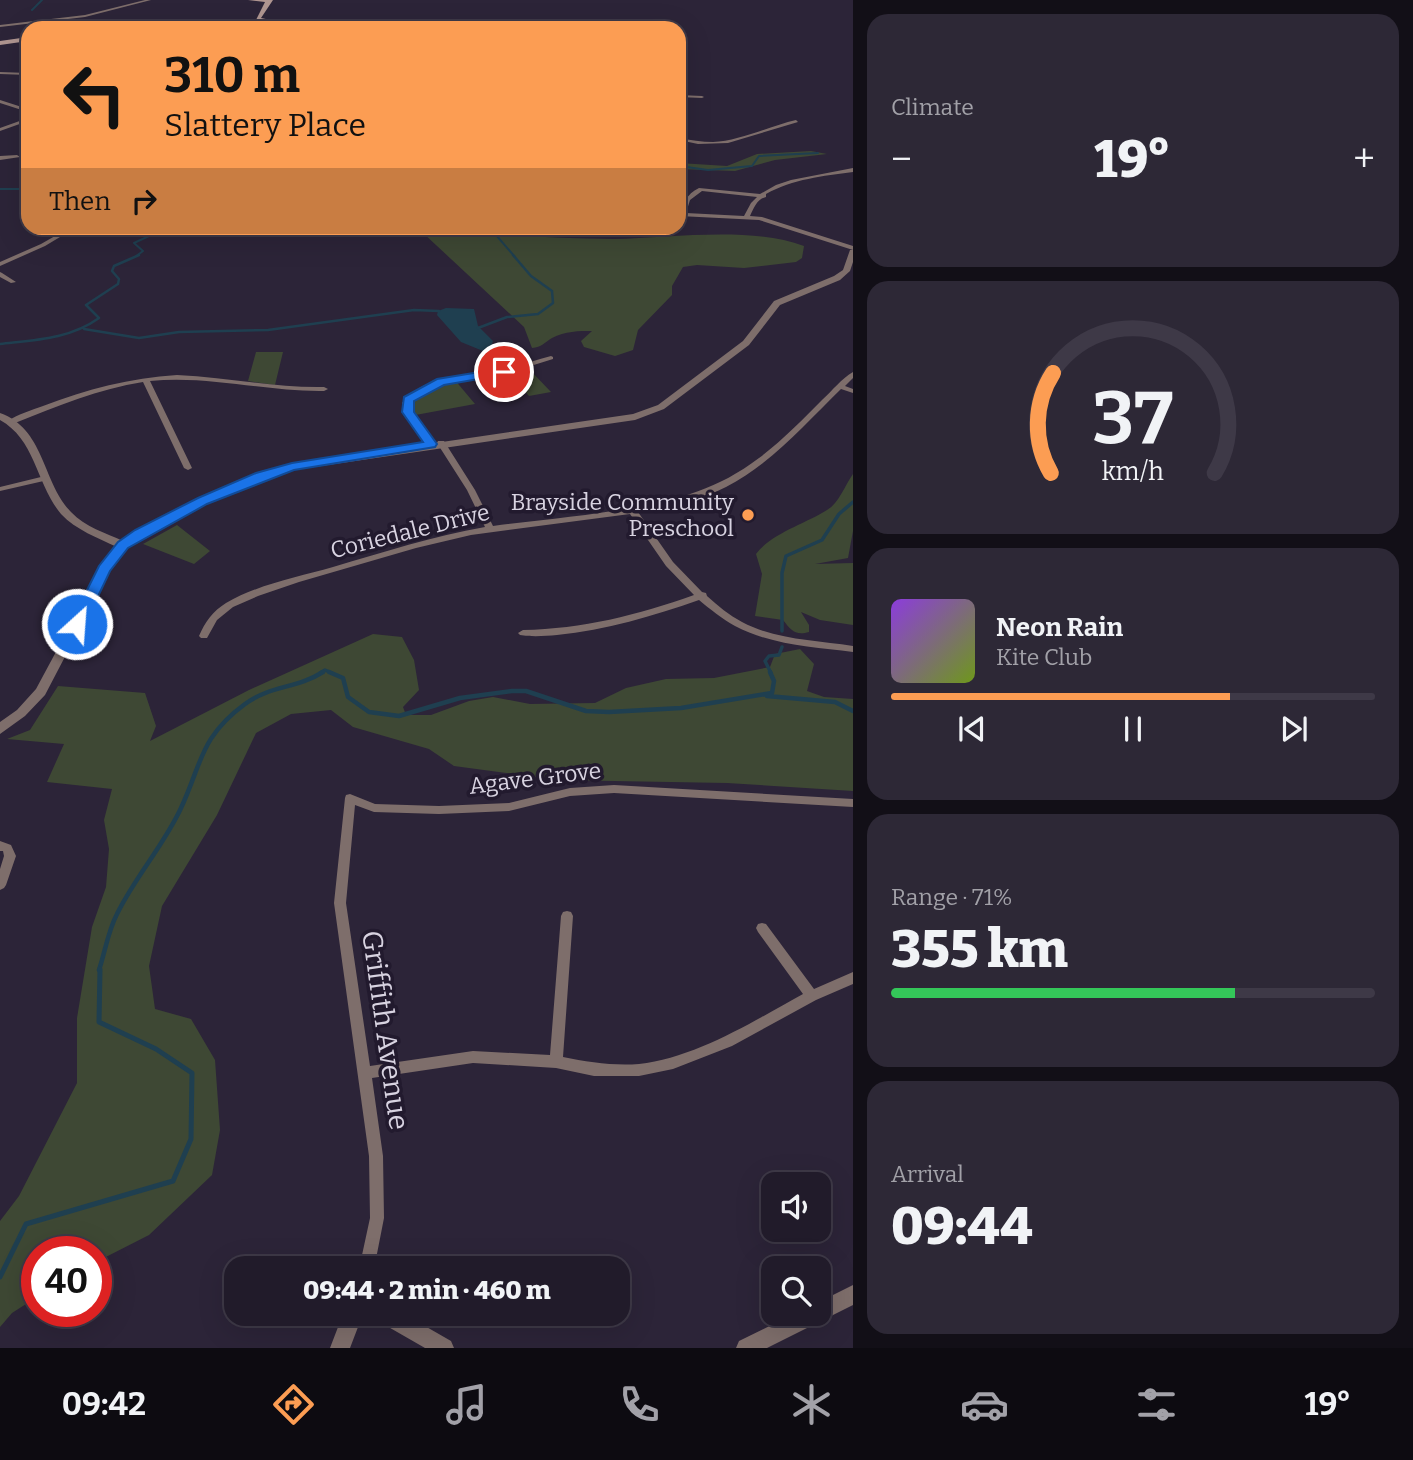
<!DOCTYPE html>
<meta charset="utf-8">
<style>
:root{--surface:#211b2a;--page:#2d2836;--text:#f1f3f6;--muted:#a2a1a8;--line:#3e3947;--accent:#fc9d53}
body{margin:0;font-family:Bitter,serif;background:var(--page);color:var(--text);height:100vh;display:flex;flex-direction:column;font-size:26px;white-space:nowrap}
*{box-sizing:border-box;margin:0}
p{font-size:23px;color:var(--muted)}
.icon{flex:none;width:38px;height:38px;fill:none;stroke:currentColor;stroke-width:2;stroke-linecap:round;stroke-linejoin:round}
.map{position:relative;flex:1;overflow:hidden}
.panel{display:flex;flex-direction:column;gap:14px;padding:14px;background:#120f17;width:560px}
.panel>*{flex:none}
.banner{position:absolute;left:21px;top:21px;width:665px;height:214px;border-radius:21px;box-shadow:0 7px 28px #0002,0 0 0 2px var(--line);background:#fc9d53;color:#111;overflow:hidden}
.fabs{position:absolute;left:761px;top:1172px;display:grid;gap:14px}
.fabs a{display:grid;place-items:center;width:70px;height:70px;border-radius:14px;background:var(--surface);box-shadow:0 7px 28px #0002,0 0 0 2px var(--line);font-size:35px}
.speed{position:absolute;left:21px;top:1236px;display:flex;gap:14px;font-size:35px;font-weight:700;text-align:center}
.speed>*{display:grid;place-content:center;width:91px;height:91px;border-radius:50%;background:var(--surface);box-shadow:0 7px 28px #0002,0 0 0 2px var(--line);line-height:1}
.speed .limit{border:10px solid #d22;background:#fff;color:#111}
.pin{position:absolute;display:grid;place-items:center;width:60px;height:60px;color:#fff;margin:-30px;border:4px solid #fff;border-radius:50%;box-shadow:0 2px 7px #0007}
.me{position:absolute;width:77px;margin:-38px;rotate:26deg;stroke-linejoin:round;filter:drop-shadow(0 0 5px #0008)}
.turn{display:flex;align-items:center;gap:24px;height:147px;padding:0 28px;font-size:32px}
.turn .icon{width:91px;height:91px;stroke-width:2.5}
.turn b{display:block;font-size:49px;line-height:60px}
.then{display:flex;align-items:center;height:66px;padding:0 28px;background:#0003;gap:14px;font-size:26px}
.big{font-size:52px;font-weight:800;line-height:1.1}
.panel .card{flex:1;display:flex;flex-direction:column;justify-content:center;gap:10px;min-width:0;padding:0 24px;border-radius:21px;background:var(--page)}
.panel .dial{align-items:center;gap:0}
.dial svg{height:182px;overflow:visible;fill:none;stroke:var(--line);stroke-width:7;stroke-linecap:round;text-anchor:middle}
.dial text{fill:var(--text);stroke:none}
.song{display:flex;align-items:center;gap:21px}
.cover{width:84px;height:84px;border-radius:10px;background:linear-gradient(135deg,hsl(270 70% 55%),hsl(80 70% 35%))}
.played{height:7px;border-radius:4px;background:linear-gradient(90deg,var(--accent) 70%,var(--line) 70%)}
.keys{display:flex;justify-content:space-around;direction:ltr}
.heat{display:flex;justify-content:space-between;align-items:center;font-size:38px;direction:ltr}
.charge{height:10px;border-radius:5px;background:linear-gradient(90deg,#34c759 71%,var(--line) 0)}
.trip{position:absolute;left:224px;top:1256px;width:406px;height:70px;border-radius:21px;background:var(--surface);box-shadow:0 7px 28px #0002,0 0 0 2px var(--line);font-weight:800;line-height:70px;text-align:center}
.tab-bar{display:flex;height:112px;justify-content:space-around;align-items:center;background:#0d0b11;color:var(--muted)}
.tab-bar .icon{width:49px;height:49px}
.tab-bar .selected{color:var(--accent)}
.tab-bar b{font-size:32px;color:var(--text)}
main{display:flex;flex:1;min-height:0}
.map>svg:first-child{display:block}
.green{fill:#3e4834}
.water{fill:#1f3f50}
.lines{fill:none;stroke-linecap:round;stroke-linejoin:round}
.stream-far4{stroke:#1f3f50;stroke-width:2}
.stream-far3{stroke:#1f3f50;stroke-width:2.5}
.stream-far2{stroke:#1f3f50;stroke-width:3.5}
.stream-far1{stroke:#1f3f50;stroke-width:4.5}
.stream{stroke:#1f3f50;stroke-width:5}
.minor{fill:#7e6e6b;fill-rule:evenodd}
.tertiary{fill:#7e6e6b;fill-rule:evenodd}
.secondary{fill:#af9590;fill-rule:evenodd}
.route{fill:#1a73e8;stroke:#114b97;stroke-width:2}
.poi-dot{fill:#fc9d53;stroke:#221a2e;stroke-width:2.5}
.labels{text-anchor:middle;stroke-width:7;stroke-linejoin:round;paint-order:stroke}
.poi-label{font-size:23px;fill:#d8d3e1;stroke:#221a2e;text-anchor:end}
.street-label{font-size:23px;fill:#d8d3e1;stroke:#221a2e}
.near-street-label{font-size:28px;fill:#d8d3e1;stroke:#221a2e}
</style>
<main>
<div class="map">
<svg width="853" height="1348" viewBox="0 0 853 1348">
<rect width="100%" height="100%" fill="#2c2438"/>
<!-- green -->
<path class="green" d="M811 151 827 154 775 160 735 171 679 169V163L727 166 757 154Z
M422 232C486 233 550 239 614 239 671 238 750 226 804 246L802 258 796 262 744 268 697 265 683 267 672 286V295L638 330 633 350 615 356 584 347 581 341 592 331C579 331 565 331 552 338 544 343 542 347 532 348L524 327Z
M256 352H283L275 385 248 381Z
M529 369 551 392 529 396 508 373Z
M454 379 475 404 410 416 408 400 423 389Z
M853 474V531L848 558 815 564 853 563V625L820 620 801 612 809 625V632C795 636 791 630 783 620L755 616 762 574 756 554C772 533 805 524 827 510 839 503 845 485 853 474Z
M177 525 210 551 194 564 143 544Z
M373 634 402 637 414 660 419 690 403 707 406 715H431L469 701 493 697 530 704 595 703 626 688 666 679 714 678 770 667 775 654 800 649 814 664 807 691 824 697 853 699V791L727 783 557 780 454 766 429 749 353 727 331 710 291 714 256 733 217 815 162 906 149 966 155 1009 191 1019 215 1060 220 1130 212 1175 149 1235 96 1262V1251H37V1297L12 1313 0 1327V1221L19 1196 77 1083V1018L92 927 106 887 109 849 104 820 112 789 47 782 64 744 7 739 30 730 58 686 145 693 156 726 150 741 249 690Z"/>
<!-- water -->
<path class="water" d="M446 308 474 309 478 326 493 341 491 347 483 351 461 342 437 315 438 311Z"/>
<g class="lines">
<!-- stream-far4 -->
<path class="stream-far4" d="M32 10 42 0
M679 166 708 170 752 166 759 156 818 153
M0 189H28
M490 228 515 257
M135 257 143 251 134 243 149 236 186 228"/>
<!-- stream-far3 -->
<path class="stream-far3" d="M478 328 507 317 538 314 553 303 552 291 531 276 513 255
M84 329 139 338 179 332 268 330 414 310 439 311
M0 344C35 340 70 339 99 318L86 305 118 284 119 279 112 271 114 266 139 255"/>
<!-- stream-far2 -->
<path class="stream-far2" d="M782 631V573L786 556 822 540 839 514 853 502
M320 673 325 670 332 673
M771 673 765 661 769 656 779 655 782 647"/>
<!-- stream-far1 -->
<path class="stream-far1" d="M329 672 343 678 348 697 369 712 399 716 460 698 512 691H526L586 711 609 712 681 708 772 693 774 681 770 672
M767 696 835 702 853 711
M99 970C105 952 108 931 117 914 135 877 164 845 181 808 202 763 200 737 245 704 271 685 296 689 323 672"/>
<!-- stream -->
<path class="stream" d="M0 1277 26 1224 173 1181 191 1139 192 1073 156 1049 99 1022 100 969"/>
<!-- minor -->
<path class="minor" d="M145 0H151L85 17 0 27V25L85 15Z
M0 72 28 73V75L0 74Z
M679 95 702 96 704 97 702 98 679 97Z
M0 100 28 109V112L0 103Z
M28 118V121L0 131V128Z
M796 120 798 122 728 143 698 144 679 140V138C690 140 702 142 713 142 739 141 770 126 796 120Z
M0 156 17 155 20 157 0 160Z
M853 168V172C823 176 793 179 766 194V197C757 199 754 208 750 216L762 217 853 246V250L759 220 679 216C683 205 686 194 699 188L760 194 776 185 791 180ZM702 191 757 197 751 203 744 216 686 213 690 200Z
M69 228H75L45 246 0 266V262L41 244Z
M0 272 2 273 16 282 11 283 0 277Z
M551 356 553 357V359L508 373 517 383 515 384H511L502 374C470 380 433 377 410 403L412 412 435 445 434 447H428L404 412 402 403C429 371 467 378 504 370 520 366 535 360 551 356Z
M853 372V378L845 386 853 389V393L841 389C805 424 771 464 726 487 699 501 667 507 638 512L673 562 702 592 706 593 707 596C718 606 729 615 742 622 776 640 816 640 853 646V652C813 647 771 645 735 626 722 619 710 609 699 600 653 616 606 630 557 635 545 636 532 637 520 635L518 633 523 630C582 629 638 615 694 595L666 566 630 514 471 535 416 548 299 582 258 596 233 607 217 620 207 638H201L199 636C205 622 213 611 226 603 259 584 298 577 333 567 384 552 433 536 485 527L467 490 437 443 438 441H444L475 490 493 526C539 520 586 516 631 508 680 499 718 489 759 458 782 441 802 420 822 400 833 390 841 379 853 372Z
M177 375C226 377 274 388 324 387L328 389 324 391C266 392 209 375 150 381L192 468 188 470 184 468 143 382C99 389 57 406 15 423H12L8 421C18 414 32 410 43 406 87 389 130 378 177 375Z
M45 476H48V480L0 491V487Z
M614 785 853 799V807L614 793 570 796 509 811 439 814 374 812 355 805 346 903 370 1066 473 1051 550 1055 561 916 563 912 567 911 571 912 573 916 563 1057C588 1062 613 1066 639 1064 695 1058 754 1021 803 994L758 932 756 928 758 924 762 923 766 924 814 989 853 972V984L816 1000 732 1046 673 1069 639 1076H594L556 1068 473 1063 372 1078 383 1156 384 1218 374 1269H359L370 1218 369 1156 334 903 345 798 346 795 350 794 375 804 439 806 509 803 570 788Z
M0 841 11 845 16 856 6 885 4 888 0 890V869L4 856 3 851H0Z"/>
<!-- tertiary -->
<path class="tertiary" d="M850 250H853V262L850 271 840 280 780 305 749 345 664 409 635 420 294 470 236 489 179 516 143 535 116 559 45 695 25 716 0 734V722L17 710 36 689 107 557 117 547C98 538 76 530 61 514 36 484 36 440 0 420V413C45 429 42 482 71 512 85 527 106 533 123 541L135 531 228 485 292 464 633 414 658 405 743 341 774 301 834 276 843 270Z
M853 1285V1305L767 1348H736L739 1341 794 1314H819V1302Z
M343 1314H363L350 1348H330Z
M375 1314H404L451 1341 454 1348H425L378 1321Z"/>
<!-- secondary -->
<path class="secondary" d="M248 0H273L261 18 285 23 273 28H225L255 22 265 2ZM262 22 275 24 267 26 258 24Z
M28 37V41L0 45V41Z"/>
</g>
<!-- route -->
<path class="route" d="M504 368 508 369V374L444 385 414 401V412L437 444 435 447 294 470 207 504 128 548 110 571 83 628 77 629 70 624 99 566 118 542 135 530 198 498 256 473 292 463 423 442 402 412 404 397 437 379Z"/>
<!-- markers -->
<circle class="poi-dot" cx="748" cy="515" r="7"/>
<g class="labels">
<!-- poi labels -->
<g class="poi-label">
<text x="734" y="510">Brayside Community<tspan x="734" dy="26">Preschool</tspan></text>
</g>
<!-- street labels -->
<g class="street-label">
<text transform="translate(410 531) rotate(-14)" y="8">Coriedale Drive</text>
<text transform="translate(535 778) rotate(-7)" y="8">Agave Grove</text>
</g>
<!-- near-street labels -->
<g class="near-street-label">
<text transform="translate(386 1030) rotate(82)" y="10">Griffith Avenue</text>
</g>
</g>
</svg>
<div class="fabs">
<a><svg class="icon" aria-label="sound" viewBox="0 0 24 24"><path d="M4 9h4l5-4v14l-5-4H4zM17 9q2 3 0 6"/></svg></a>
<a><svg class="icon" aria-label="search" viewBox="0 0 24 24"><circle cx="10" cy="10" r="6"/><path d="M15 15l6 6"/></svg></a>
</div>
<div class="speed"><div class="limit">40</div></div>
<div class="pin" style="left:504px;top:372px;background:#d93025"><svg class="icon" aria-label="arrive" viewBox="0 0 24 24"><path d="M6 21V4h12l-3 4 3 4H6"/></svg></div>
<svg class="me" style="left:77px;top:624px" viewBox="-20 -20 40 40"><circle r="17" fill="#1a73e8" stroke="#fff" stroke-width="3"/><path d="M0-11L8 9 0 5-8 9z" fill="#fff"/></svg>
<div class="trip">09:44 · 2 min · 460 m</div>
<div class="banner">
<div class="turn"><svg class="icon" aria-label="left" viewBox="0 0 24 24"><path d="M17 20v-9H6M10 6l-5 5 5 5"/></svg><div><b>310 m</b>Slattery Place</div></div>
<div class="then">Then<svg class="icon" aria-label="right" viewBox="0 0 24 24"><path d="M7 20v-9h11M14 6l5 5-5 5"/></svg></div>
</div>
</div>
<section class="panel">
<div class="card"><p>Climate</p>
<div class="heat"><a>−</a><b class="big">19°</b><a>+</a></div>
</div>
<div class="card dial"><svg viewBox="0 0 100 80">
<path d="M14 69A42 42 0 1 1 86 69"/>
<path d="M14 69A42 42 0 0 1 15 25" stroke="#fc9d53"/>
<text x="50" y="56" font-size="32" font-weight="700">37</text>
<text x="50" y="72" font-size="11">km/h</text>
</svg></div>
<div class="card">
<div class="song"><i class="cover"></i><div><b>Neon Rain</b><p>Kite Club</p></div></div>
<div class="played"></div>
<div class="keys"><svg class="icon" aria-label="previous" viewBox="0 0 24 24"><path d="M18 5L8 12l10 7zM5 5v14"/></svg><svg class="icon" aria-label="pause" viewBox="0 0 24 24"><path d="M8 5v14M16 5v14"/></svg><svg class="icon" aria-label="next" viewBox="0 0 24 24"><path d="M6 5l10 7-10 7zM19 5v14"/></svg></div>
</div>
<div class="card"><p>Range · 71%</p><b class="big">355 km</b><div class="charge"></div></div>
<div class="card"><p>Arrival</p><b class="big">09:44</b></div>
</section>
</main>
<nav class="tab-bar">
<b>09:42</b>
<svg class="icon selected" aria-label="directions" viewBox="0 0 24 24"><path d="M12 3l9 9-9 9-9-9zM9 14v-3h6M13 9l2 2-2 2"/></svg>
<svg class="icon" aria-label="music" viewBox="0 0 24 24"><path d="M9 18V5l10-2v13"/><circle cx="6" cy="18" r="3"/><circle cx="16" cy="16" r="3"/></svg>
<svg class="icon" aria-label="phone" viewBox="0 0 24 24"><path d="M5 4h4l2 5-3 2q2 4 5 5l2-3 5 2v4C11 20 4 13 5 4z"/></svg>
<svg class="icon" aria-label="climate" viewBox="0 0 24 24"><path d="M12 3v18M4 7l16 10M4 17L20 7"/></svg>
<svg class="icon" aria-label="car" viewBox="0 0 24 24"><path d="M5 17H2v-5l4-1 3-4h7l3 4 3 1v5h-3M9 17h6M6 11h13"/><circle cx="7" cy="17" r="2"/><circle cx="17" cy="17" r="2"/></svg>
<svg class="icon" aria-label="filters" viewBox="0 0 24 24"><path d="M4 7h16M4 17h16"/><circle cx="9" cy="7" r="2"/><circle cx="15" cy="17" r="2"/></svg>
<b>19°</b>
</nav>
